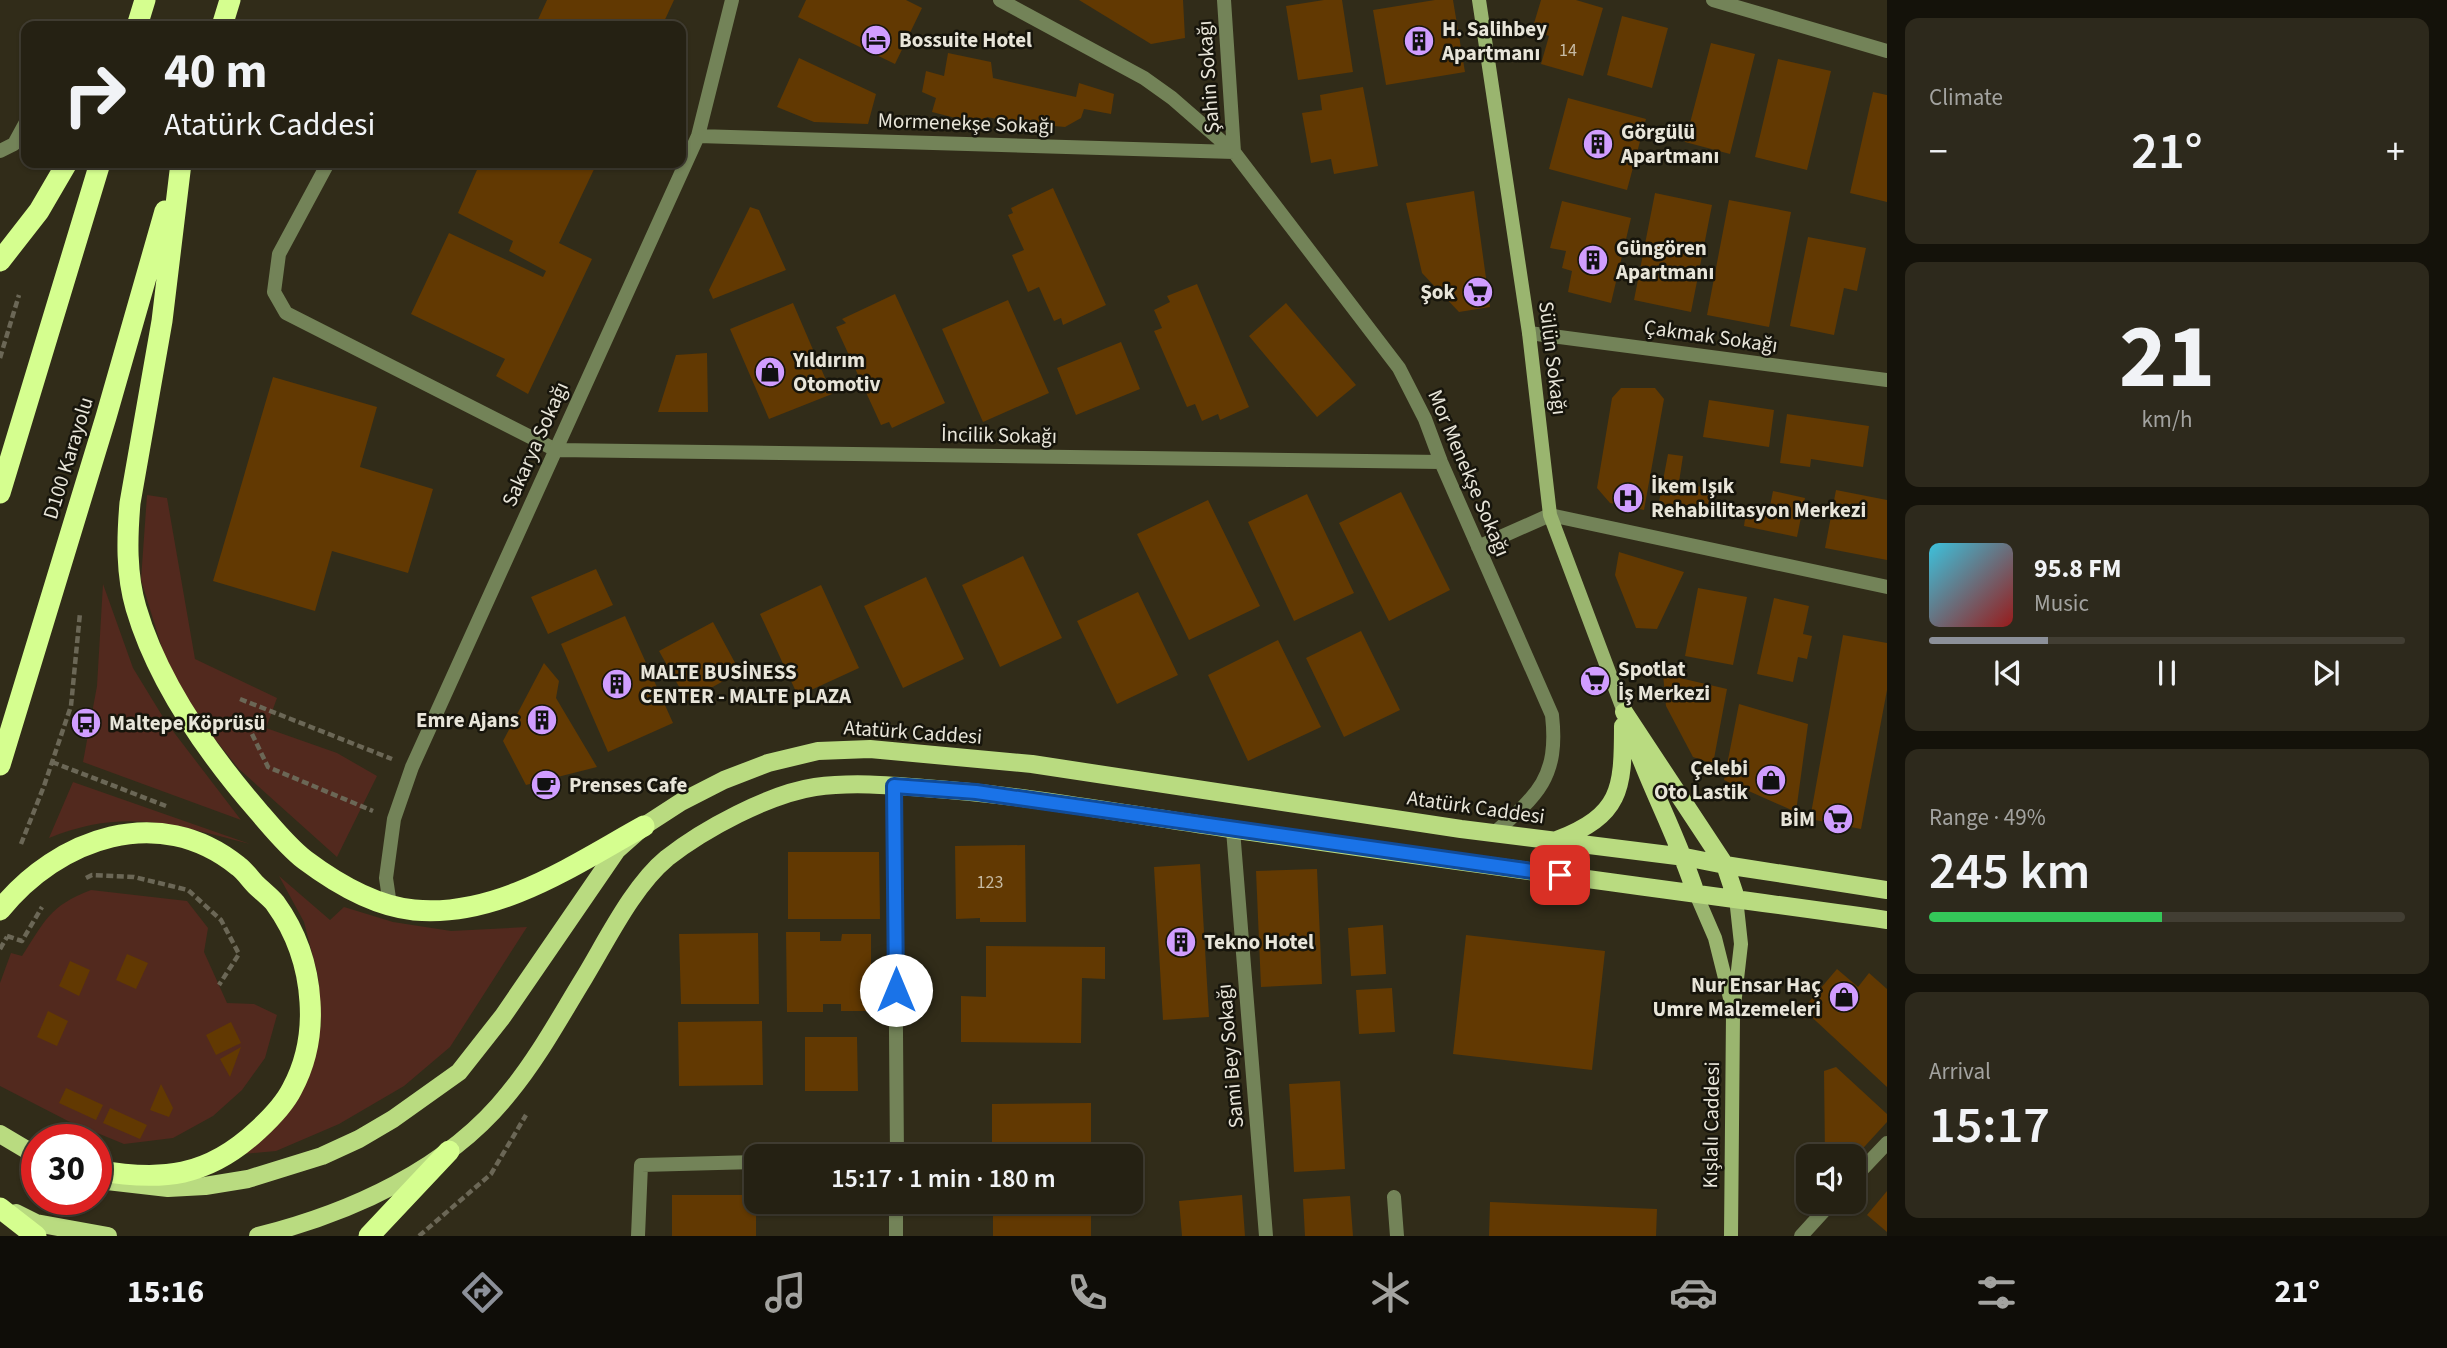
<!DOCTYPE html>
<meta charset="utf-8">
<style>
:root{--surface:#252113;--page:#2d291c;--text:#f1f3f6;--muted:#a3a3a0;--line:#423e33;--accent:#8c9099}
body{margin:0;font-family:"Source Sans 3",sans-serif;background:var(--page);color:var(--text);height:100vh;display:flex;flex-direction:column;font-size:26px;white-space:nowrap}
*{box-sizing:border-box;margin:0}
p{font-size:23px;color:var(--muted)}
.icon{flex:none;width:38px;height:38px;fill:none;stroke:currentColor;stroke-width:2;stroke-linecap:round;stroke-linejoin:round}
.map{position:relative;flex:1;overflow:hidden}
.drawer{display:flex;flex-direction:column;gap:18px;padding:18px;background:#14120a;width:560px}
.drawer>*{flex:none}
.top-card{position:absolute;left:21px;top:21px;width:665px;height:147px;border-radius:14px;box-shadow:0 2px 5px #0004,0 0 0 2px var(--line);background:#252113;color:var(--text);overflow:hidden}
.controls{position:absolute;left:1796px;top:1144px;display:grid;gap:14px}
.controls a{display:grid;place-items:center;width:70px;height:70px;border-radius:14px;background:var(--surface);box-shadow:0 2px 5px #0004,0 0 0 2px var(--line);font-size:35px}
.speed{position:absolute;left:21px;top:1124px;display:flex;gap:14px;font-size:35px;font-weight:700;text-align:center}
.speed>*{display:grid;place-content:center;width:91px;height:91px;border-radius:50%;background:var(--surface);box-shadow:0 2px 5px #0004,0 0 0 2px var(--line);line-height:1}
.speed .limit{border:10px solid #d22;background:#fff;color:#111}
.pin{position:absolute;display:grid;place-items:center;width:60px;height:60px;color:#fff;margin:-30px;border-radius:14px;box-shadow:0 4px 10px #0006}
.me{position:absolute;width:77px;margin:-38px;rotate:0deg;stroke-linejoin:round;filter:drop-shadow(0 0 5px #0008)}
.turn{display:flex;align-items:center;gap:24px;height:147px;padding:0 28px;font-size:32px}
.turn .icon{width:91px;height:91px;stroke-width:2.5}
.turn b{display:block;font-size:49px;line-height:60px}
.big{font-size:52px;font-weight:600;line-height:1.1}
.drawer .card{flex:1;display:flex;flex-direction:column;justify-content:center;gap:10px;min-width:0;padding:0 24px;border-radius:14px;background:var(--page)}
.drawer .dial{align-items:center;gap:0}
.dial b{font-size:91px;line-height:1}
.song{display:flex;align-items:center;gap:21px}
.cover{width:84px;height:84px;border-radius:10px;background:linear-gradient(135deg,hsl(190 70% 55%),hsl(0 70% 35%))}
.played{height:7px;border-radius:4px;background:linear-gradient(90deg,var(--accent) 25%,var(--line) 25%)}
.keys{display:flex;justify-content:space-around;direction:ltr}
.heat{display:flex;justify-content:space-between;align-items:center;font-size:38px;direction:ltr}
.charge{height:10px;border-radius:5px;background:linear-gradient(90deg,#34c759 49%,var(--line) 0)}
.trip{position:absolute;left:744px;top:1144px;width:399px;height:70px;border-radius:14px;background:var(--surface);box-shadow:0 2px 5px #0004,0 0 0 2px var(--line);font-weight:600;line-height:70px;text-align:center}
.tab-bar{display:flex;height:112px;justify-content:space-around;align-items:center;background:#0f0d08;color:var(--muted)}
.tab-bar .icon{width:49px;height:49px}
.tab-bar .on{color:var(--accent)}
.tab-bar b{font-size:32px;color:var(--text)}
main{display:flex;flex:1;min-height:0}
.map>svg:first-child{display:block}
.green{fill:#52291e}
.building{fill:#623902}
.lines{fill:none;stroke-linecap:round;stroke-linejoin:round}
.path{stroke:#6b6756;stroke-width:4.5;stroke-dasharray:7 3.5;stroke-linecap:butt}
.lane{stroke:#738358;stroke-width:14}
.street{stroke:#738358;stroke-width:14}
.secondary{stroke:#9ab56f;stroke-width:14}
.primary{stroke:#b9db80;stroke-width:18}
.highway{stroke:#d5fe8f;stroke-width:21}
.route-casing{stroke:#114b97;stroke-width:18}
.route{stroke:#1a73e8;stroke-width:12}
.labels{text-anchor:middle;stroke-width:5;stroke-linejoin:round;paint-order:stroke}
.number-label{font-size:18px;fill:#c6baa3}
.poi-label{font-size:21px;font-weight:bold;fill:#e8e5d9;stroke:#17150c;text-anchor:start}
.street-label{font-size:21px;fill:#e8e5d9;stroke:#17150c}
</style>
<main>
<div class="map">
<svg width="1887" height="1236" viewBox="0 0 1887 1236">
<rect width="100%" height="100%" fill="#312c19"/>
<!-- green -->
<path class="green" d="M147 495 167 498 195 659 277 698 266 728 337 753 377 776 337 857 239 769 198 718 166 661 141 580Z
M103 584 133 668 166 722 241 820 83 762 97 686Z
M73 782 250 844C175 825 125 807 49 838Z
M279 876 330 920 344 907 393 922 451 931 527 927 450 1047 404 1086 339 1124 276 1151 243 1154 310 1074 321 1025 318 976 304 922Z
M91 890 187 901 208 928 204 952 227 1003 254 1004 277 1015 265 1058 242 1090 213 1116 173 1138 124 1144 68 1121 0 1086V983L11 953 22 956C45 921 49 906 91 890Z"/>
<!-- building -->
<path class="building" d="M547 0H674L662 26H535Z
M806 0H906L922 8 895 64 798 17Z
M1079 0H1183L1185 38 1151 44Z
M1324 0H1342L1353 72 1298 80 1286 6Z
M1435 0H1453L1465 72 1386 85 1373 10Z
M1541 0H1576L1603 8 1583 76 1541 64 1549 36 1532 30Z
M1622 16 1668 28 1652 88 1607 75Z
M1711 43 1755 54 1730 154 1685 142Z
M948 53 991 62 993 78 1076 97 1079 83 1114 94 1111 114 1084 109 1081 118 1065 127 1012 122 987 117 983 125 932 112 936 98 922 92 926 71 944 76Z
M799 58 876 94 868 124 814 122 777 107Z
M1778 59 1831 71 1807 170 1755 157Z
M1363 87 1378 166 1334 174 1331 159 1311 163 1302 113 1322 110 1320 95Z
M1873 92 1887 95V202L1850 193Z
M1568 98 1646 119 1627 190 1549 169Z
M480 163H597L559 243 592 259 528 394 496 376 505 359 411 314 449 233 543 277 546 271 509 251 513 241 458 213Z
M1053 188 1106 305 1063 325 1061 318 1054 321 1039 287 1028 292 1012 255 1024 250 1008 215 1013 213 1011 208Z
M1474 191 1490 307 1459 312 1422 273 1406 203Z
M1655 193 1712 205 1691 312 1634 300Z
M1729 200 1791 212 1769 327 1707 315Z
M1562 201 1631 218 1611 303 1568 292 1572 271 1562 268 1566 251 1550 248Z
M750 207 759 210 786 270 713 299 709 290Z
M1808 237 1866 248 1857 291 1844 288 1834 335 1790 326Z
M1197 284 1249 407 1220 420 1218 414 1202 421 1195 404 1187 407 1154 331 1162 328 1154 310 1170 302 1167 296Z
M895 294 945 403 892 428 889 422 881 425 836 327 846 323 842 319Z
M1008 300 1049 393 983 422 942 329Z
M793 303 832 394 769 419 730 329Z
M1286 303 1356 385 1317 417 1249 336Z
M1121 342 1140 389 1076 415 1057 368Z
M707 353 708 412H658L676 355Z
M273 377 377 407 360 467 433 489 408 573 332 551 315 611 213 581Z
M1621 388H1655L1664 399 1644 510 1610 503 1597 488 1612 398Z
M1709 400 1774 410 1769 447 1703 437Z
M1787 414 1869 426 1863 467 1811 459 1810 467 1780 463Z
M1668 454 1683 456 1679 482 1711 489 1706 516 1658 507Z
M1836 490 1887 500V560L1825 548Z
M1773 491 1805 498 1797 537 1744 526 1747 506 1769 511Z
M1401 492 1450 590 1389 621 1339 523Z
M1307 494 1354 593 1294 621 1248 522Z
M1208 500 1260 606 1189 640 1137 534Z
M1619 552 1684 572 1657 629 1636 628 1615 575Z
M1023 556 1062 638 1000 667 962 585Z
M596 569 613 605 548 634 531 597Z
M926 577 964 659 903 688 864 606Z
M821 585 859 668 798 696 760 614Z
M1698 588 1747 597 1733 665 1685 656Z
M1138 592 1178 675 1117 704 1077 621Z
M1774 598 1809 606 1803 634 1812 636 1807 659 1798 657 1793 682 1757 674Z
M625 616 673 723 608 752 561 644Z
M713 622 740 672 687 701 659 651Z
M1361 631 1400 710 1344 737 1306 658Z
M1843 635 1887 643V690L1861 829 1810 819Z
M1278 640 1321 727 1248 761 1208 675Z
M544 663 559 681 556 698 597 767 526 785 503 741Z
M1663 674 1727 689 1713 764 1693 757 1666 706Z
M1739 704 1808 724 1796 812 1724 780Z
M1025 845 1026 922H980V918L956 919 955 846Z
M788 852H879L880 919H788Z
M1200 864 1209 1017 1163 1020 1154 867Z
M1317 869 1322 984 1261 987 1256 871Z
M1383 925 1386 974 1351 976 1348 928Z
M786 932H820V941H841L842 934H871V1011H841V1004H823V1012H787Z
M758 933 759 1004H681L679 934Z
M1466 935 1605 951 1592 1070 1453 1054Z
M986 946 1105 947V979L1082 978 1081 1043 961 1042V996L986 997Z
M127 954 148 963 136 989 116 980Z
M70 961 90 970 79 996 59 986Z
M1837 969 1858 987 1869 973 1887 989V1087L1803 1009Z
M1392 988 1395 1032 1359 1034 1356 990Z
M48 1011 68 1021 57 1046 37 1037Z
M762 1021 763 1085 679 1086 678 1022Z
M231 1022 241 1043 216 1055 206 1035Z
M805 1037H857L858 1091H805Z
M241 1047 230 1077 220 1059Z
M1836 1067 1887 1114V1122L1855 1157H1825L1824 1071Z
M1340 1081 1345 1169 1294 1172 1289 1084Z
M161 1084 173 1108 169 1117 150 1110Z
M66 1088 103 1105 96 1120 59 1103Z
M1091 1103V1157H992V1104Z
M110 1108 147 1125 140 1139 103 1123Z
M1887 1191V1232L1867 1215Z
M672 1195H756V1236H672Z
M1242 1195 1245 1236H1182L1179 1201Z
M1350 1196 1353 1236H1305L1303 1199Z
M993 1202H1091V1236H993Z
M1490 1202 1657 1209 1656 1236H1489Z"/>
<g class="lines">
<!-- path -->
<path class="path" d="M0 358 19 295
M240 699 392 759
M252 734 268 767 373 811
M52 762 166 806
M21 844 44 786 71 706 80 613
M86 878 92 875 134 877 188 890 221 920 239 954 219 985
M7 936 22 941 42 907
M0 949 7 937
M419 1236 491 1174 526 1115"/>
<!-- lane -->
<path class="lane" d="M328 163 279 254 274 292 286 313 556 450
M1394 1197 1397 1236"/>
<!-- street -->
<path class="street" d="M1000 0 1144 78 1172 98 1234 152 1399 368 1425 419 1441 462 1552 715C1559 777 1538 795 1494 833
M1224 0 1234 152
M1713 0 1887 51
M698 136 1234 152
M0 151 14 144 26 122
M1529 333 1887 380
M556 450 1441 462
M1478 547 1550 515 1887 587
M894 786 897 1157
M1233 830 1266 1236
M390 905 386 878 394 819 412 767 698 136 732 0
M1853 1179 1887 1143
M638 1236 641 1165 756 1162
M896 1236V1202
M1801 1236 1832 1202"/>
<!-- secondary -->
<path class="secondary" d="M1479 0 1529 333 1550 515 1624 712
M1696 894 1715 938 1731 1002
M1731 1236 1733 1014 1741 944 1736 898"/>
<!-- primary -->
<path class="primary" d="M1624 712 1725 865 1736 898
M1633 738C1652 791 1679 840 1696 894
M1557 840C1621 815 1623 790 1623 726
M0 1134 37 1156
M107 1181 168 1188 205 1186 248 1179 322 1156 359 1139 393 1119 459 1072 503 1016 617 850 644 826 681 802 724 780 768 763 818 751 870 749 1032 764 1461 829 1685 857 1725 865 1887 890
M16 1213 36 1223 108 1236
M258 1236C350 1213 449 1169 509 1093 538 1058 560 1017 584 978 607 940 633 886 667 858 704 829 769 794 815 787 851 782 888 785 924 788 1025 795 1125 814 1224 828 1445 861 1666 889 1887 920"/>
<!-- highway -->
<path class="highway" d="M137 26 145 0
M222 26 230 0
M181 163 162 321 130 503C127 538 126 574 136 608 158 683 207 752 258 811 273 828 287 846 305 860 337 884 374 906 414 910 498 918 575 864 644 826
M0 261 39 211 67 163
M0 493 100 163
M0 765 106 417 165 211
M0 910C58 838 159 802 238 866 245 871 250 879 256 885 262 891 270 897 275 903 296 932 308 967 310 1002 312 1032 306 1063 292 1089 284 1105 271 1118 258 1130 208 1177 162 1182 96 1170
M0 1208 36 1236
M369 1236 449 1151"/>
</g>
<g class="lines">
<!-- route casing -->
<g class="route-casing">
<path id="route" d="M896 990 894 786 976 792 1560 875"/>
</g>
<!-- route -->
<use href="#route" class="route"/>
</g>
<!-- icons -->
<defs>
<g id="hotel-disc" transform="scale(1.575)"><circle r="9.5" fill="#d09dff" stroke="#17150c"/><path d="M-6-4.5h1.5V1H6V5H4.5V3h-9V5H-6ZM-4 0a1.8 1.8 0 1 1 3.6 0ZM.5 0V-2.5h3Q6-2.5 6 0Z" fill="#111"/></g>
<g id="building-disc" transform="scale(1.575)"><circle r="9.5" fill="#d09dff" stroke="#17150c"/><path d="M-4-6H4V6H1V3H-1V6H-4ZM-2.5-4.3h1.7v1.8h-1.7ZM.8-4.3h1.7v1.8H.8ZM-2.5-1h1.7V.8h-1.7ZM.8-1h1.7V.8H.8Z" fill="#111"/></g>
<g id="supermarket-disc" transform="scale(1.575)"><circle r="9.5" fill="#d09dff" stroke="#17150c"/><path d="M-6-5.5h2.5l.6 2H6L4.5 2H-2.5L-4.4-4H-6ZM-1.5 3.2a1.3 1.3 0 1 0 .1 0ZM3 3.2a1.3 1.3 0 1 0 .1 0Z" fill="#111"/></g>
<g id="shop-disc" transform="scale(1.575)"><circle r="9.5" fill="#d09dff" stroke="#17150c"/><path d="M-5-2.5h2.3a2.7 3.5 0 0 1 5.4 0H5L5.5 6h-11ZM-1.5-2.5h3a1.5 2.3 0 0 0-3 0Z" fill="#111"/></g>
<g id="hospital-disc" transform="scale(1.575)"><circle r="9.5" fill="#d09dff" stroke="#17150c"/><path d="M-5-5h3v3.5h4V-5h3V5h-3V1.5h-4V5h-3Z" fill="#111"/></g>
<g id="bus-disc" transform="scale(1.575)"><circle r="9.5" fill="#d09dff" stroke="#17150c"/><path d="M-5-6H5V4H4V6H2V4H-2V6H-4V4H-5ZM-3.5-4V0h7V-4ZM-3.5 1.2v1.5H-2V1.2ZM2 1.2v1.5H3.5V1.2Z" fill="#111"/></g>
<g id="cafe-disc" transform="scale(1.575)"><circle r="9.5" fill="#d09dff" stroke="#17150c"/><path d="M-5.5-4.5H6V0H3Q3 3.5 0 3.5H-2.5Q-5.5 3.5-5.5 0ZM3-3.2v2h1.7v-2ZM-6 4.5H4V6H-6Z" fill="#111"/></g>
</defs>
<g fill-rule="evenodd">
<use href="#hotel-disc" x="876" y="40"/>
<use href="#building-disc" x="1419" y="41"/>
<use href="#building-disc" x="1598" y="144"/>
<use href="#building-disc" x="1593" y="260"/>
<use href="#supermarket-disc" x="1478" y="292"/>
<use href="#shop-disc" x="770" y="372"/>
<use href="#hospital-disc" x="1628" y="498"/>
<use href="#supermarket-disc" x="1595" y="681"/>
<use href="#building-disc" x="617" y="684"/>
<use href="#building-disc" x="542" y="720"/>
<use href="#bus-disc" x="86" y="723"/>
<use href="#shop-disc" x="1771" y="780"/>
<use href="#cafe-disc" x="546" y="785"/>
<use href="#supermarket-disc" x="1838" y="819"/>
<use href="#building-disc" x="1181" y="942"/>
<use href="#shop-disc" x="1844" y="997"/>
</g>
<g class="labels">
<!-- number labels -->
<g class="number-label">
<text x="1568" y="56">14</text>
<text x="990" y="888">123</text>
</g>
<!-- poi labels -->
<g class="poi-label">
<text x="1442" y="36">H. Salihbey<tspan x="1442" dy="24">Apartmanı</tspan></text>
<text x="899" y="47">Bossuite Hotel</text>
<text x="1621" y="139">Görgülü<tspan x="1621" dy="24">Apartmanı</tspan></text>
<text x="1616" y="255">Güngören<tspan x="1616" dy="24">Apartmanı</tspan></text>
<text x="1455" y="299" text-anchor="end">Şok</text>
<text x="793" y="367">Yıldırım<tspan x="793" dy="24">Otomotiv</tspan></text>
<text x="1651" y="493">İkem Işık<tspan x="1651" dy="24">Rehabilitasyon Merkezi</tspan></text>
<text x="1618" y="676">Spotlat<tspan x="1618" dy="24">İş Merkezi</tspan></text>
<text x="640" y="679">MALTE BUSİNESS<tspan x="640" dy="24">CENTER - MALTE pLAZA</tspan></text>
<text x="519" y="727" text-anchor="end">Emre Ajans</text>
<text x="109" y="730">Maltepe Köprüsü</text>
<text x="1748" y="775" text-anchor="end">Çelebi<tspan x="1748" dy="24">Oto Lastik</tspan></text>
<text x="569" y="792">Prenses Cafe</text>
<text x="1815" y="826" text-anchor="end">BİM</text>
<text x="1204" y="949">Tekno Hotel</text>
<text x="1821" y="992" text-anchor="end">Nur Ensar Haç<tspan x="1821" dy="24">Umre Malzemeleri</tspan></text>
</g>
<!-- street labels -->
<g class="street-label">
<text transform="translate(1208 77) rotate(-94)" y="7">Şahin Sokağı</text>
<text transform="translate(966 123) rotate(2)" y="7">Mormenekşe Sokağı</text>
<text transform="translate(1711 336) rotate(8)" y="7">Çakmak Sokağı</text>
<text transform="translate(1553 358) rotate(83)" y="7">Sülün Sokağı</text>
<text transform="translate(999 435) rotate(1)" y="7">İncilik Sokağı</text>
<text transform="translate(535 444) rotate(-66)" y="7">Sakarya Sokağı</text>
<text transform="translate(68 458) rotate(-73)" y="7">D100 Karayolu</text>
<text transform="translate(1469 473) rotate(67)" y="7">Mor Menekşe Sokağı</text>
<text transform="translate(913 732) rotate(4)" y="7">Atatürk Caddesi</text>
<text transform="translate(1476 807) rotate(8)" y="7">Atatürk Caddesi</text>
<text transform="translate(1230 1056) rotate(-95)" y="7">Sami Bey Sokağı</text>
<text transform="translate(1711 1125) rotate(-89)" y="7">Kışlalı Caddesi</text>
</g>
</g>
</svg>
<div class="controls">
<a><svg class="icon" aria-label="sound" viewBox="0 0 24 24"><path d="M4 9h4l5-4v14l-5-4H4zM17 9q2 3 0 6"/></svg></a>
</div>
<div class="speed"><div class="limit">30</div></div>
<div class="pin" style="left:1560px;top:875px;background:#d93025"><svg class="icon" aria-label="arrive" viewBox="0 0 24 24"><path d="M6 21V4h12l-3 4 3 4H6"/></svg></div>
<svg class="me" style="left:896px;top:990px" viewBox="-20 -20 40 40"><circle r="19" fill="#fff"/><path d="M0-13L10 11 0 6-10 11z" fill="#1a73e8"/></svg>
<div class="trip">15:17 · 1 min · 180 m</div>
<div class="top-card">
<div class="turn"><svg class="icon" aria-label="right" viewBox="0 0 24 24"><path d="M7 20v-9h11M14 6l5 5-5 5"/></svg><div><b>40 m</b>Atatürk Caddesi</div></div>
</div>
</div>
<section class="drawer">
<div class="card"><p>Climate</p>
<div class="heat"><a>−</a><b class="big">21°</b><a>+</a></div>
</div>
<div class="card dial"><b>21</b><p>km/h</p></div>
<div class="card">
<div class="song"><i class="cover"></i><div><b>95.8 FM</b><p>Music</p></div></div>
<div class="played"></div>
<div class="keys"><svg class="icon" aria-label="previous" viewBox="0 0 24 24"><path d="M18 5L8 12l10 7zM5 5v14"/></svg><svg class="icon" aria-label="pause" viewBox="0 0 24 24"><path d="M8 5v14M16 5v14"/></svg><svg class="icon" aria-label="next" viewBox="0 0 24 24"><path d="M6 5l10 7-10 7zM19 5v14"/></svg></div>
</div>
<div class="card"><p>Range · 49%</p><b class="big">245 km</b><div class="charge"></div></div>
<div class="card"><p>Arrival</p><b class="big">15:17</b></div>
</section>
</main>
<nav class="tab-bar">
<b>15:16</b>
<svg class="icon on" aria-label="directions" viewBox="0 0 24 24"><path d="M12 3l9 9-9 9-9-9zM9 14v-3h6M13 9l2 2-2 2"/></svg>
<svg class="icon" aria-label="music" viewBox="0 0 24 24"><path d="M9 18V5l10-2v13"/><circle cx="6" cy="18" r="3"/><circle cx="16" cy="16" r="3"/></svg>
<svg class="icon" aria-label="phone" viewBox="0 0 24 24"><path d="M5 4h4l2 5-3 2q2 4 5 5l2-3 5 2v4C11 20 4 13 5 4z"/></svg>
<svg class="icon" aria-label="climate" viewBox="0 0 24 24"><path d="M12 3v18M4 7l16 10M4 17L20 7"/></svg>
<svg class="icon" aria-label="car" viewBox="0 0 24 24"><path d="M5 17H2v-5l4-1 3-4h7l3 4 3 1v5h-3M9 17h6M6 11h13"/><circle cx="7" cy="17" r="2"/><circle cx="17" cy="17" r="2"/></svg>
<svg class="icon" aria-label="filters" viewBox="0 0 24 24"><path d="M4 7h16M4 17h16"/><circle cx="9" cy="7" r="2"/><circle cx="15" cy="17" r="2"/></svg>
<b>21°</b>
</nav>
